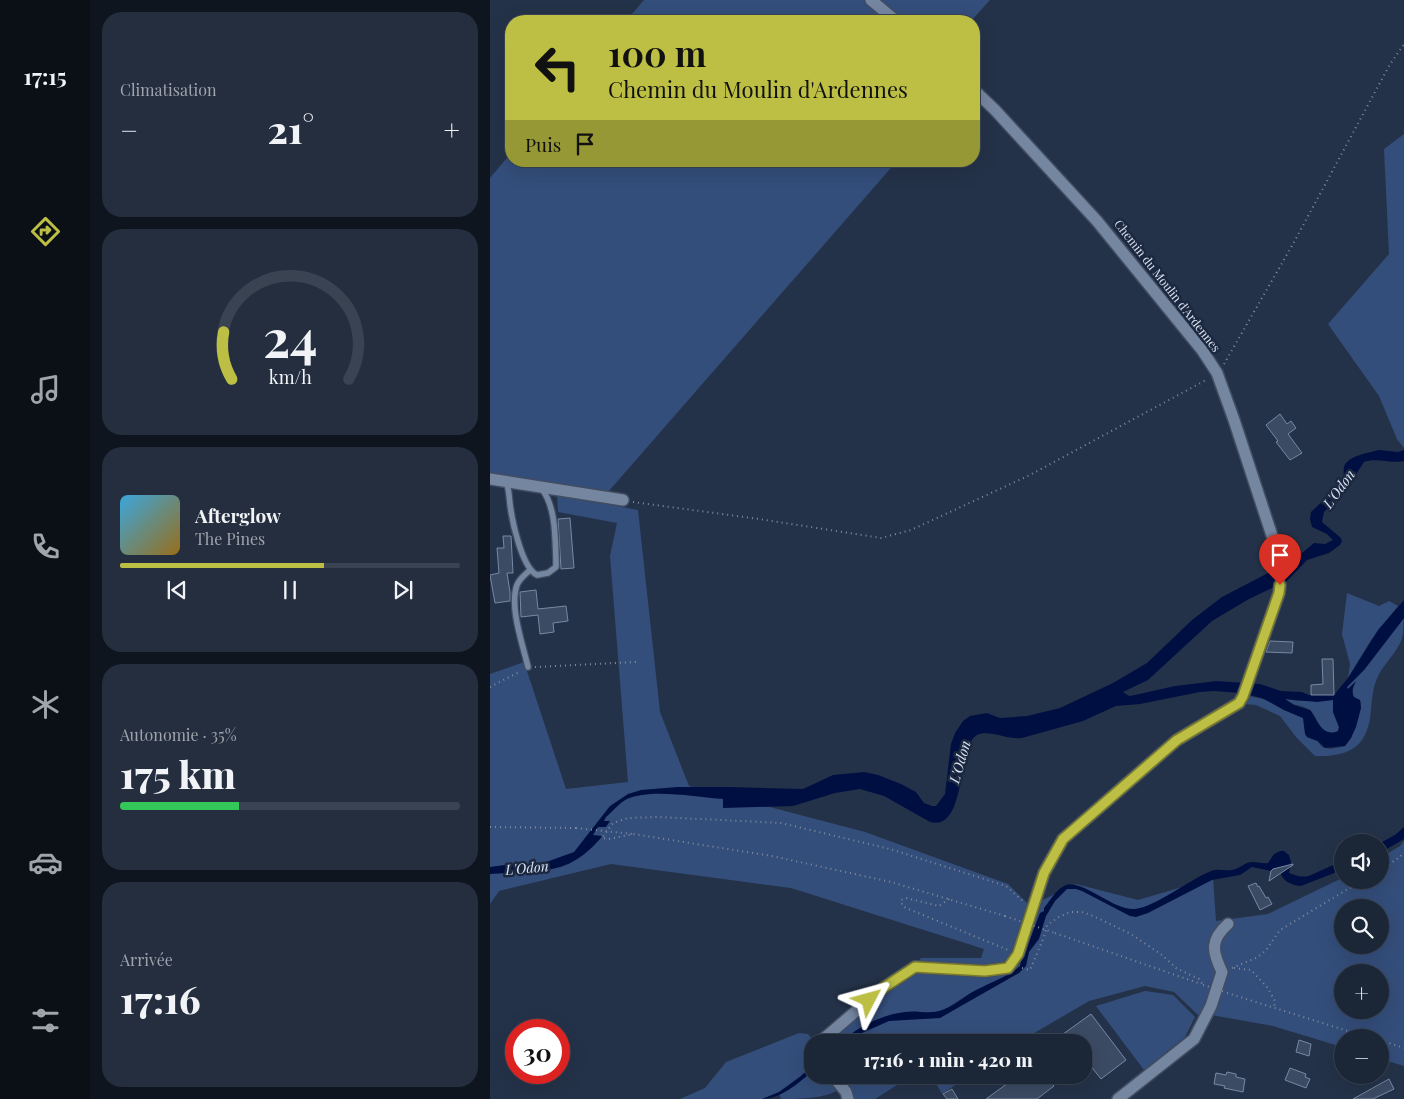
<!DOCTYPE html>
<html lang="fr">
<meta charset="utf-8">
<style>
:root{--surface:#1b2637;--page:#242e3f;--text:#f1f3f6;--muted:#a0a5ad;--line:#394352;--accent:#bcbf43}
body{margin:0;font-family:"Playfair Display",serif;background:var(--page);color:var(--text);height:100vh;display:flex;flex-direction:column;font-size:19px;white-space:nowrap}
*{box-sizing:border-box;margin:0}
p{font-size:16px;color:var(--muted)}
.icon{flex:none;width:28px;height:28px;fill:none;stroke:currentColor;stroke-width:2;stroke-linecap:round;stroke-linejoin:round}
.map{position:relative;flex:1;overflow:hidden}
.drawer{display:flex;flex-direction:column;gap:12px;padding:12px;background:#0f151e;width:400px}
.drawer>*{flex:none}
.top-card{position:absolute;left:15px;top:15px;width:475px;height:152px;border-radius:20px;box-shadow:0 5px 20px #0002,0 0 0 1px var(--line);background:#bcbf43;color:#111;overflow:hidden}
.fabs{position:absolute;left:844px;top:834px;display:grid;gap:10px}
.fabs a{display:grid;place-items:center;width:55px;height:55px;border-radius:50%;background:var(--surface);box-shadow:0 5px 20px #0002,0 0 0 1px var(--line);font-size:25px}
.speed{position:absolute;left:15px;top:1019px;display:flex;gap:10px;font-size:25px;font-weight:700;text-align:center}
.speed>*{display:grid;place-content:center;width:65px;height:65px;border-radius:50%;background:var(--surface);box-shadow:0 5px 20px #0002,0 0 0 1px var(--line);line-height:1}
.speed .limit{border:8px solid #d22;background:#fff;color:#111}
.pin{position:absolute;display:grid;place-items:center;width:42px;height:42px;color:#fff;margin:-51px -21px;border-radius:50% 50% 50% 0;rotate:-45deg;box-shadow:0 0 5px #0007}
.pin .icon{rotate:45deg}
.me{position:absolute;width:55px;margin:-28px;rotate:51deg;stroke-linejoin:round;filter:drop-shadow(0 0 4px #0008)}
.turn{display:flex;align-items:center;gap:18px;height:105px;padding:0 20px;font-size:22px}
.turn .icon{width:65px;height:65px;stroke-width:2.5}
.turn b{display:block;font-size:35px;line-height:42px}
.then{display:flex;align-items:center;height:48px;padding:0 20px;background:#0003;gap:10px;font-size:19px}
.big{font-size:38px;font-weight:800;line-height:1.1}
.drawer .tile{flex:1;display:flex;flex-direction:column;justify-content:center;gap:8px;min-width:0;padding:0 18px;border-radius:20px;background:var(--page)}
.drawer .dial{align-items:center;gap:0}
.dial svg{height:130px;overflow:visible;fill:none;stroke:var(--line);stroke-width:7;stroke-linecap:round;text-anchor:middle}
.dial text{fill:var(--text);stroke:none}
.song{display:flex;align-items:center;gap:15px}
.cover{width:60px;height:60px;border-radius:8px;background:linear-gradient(135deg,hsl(200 70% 55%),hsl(40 70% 35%))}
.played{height:5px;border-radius:2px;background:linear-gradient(90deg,var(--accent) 60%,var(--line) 60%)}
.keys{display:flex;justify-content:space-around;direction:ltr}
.heat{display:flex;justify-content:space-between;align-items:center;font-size:28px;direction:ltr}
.charge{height:8px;border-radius:4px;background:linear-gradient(90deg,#34c759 35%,var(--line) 0)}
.trip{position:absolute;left:314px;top:1034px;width:288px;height:50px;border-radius:20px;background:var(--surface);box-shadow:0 5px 20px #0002,0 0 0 1px var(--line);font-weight:800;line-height:50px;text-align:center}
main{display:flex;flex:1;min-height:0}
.menu{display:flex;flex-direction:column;width:90px;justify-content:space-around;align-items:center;background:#0b0f16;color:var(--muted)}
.menu .icon{width:35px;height:35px}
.menu .current{color:var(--accent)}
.menu b{font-size:22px;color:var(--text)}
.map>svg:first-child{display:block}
.green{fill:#344e7b;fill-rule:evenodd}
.water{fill:#000f42;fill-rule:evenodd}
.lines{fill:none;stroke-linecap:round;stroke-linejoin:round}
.stream{stroke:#000f42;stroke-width:3}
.building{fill:#3c4b64;stroke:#7889a4}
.service-casing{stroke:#424d61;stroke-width:8}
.minor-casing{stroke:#424d61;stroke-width:14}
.path{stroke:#808b9e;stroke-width:2;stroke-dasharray:1 4;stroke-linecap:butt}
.service{stroke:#7586a1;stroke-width:5.5}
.minor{stroke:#7586a1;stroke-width:11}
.path-bridge{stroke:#808b9e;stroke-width:2;stroke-dasharray:1 4;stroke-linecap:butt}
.route-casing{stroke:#7a7c2c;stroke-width:12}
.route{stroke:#bcbf43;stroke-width:9}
.labels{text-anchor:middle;stroke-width:5;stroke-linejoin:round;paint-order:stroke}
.street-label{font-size:12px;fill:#d9e2f1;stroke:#1b283f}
.water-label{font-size:14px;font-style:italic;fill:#d9e3f4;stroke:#1b283f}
</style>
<main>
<nav class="menu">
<b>17:15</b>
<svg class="icon current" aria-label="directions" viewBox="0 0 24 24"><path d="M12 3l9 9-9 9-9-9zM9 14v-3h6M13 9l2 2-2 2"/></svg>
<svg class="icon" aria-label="music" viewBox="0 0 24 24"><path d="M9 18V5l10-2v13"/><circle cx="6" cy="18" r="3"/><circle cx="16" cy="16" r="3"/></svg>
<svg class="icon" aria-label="phone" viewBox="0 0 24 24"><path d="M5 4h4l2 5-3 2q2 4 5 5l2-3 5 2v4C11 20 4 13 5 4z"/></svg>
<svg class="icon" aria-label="climate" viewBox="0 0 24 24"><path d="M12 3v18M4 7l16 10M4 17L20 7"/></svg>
<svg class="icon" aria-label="car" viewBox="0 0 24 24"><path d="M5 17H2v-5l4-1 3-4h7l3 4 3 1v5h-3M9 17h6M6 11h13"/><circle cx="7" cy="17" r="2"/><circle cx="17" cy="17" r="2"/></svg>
<svg class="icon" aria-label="filters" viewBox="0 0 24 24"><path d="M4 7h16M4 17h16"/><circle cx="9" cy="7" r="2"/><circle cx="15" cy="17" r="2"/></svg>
</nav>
<section class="drawer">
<div class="tile"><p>Climatisation</p>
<div class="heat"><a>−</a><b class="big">21°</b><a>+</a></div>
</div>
<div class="tile dial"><svg viewBox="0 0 100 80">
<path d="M14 69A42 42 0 1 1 86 69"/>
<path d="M14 69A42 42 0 0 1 9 40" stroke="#bcbf43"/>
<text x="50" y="56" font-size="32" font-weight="700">24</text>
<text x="50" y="72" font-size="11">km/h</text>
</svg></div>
<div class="tile">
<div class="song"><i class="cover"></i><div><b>Afterglow</b><p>The Pines</p></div></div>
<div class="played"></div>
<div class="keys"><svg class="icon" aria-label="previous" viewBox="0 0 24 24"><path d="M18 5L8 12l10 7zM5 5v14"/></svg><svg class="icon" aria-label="pause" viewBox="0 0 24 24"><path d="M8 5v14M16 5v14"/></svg><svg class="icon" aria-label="next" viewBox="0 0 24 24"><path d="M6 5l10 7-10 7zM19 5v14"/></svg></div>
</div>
<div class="tile"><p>Autonomie · 35%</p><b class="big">175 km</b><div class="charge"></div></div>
<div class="tile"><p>Arrivée</p><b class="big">17:16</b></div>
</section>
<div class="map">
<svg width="914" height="1099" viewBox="0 0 914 1099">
<rect width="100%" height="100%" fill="#243249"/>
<!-- green -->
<path class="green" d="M154 0H500L481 21H136Z
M914 134V448L907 439 889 396 838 324 899 254 894 149Z
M21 153V161H407L118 492 0 475V178Z
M67 495 148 510 170 712 199 786 375 832 518 884 540 906 586 884 648 900 723 878 726 921 778 914 852 878V880H890V858L910 846 914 841V1066L890 1059V1038H852V1047L783 1026 710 1013 709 1016 684 992 655 986 599 1001 529 1042H330L425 967 431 958H491L494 949 301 888 121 864 9 891 0 904V674L34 662 76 789 138 782 120 556 127 523 68 512ZM852 908H890V945H852ZM852 972H890V1010H852Z
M857 593 889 606 899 601 908 606 881 640 858 678 860 664 852 634Z
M914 618C913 625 914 635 911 641 906 653 894 664 888 676 883 686 882 699 881 710 878 747 860 757 825 756L806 737 790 716 766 705 754 704 759 696 777 700 794 710 813 718 817 737 827 741 832 747 841 749 855 746 861 738 871 708V702L863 696V688L865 683 858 689 857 687 874 670Z
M795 699 808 701 843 699V712L849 727 848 731C830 740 828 716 820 710 812 704 804 707 795 699Z
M655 991 683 995 705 1017 695 1037 654 1070 606 1006Z
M309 1033 318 1034 325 1042H322V1075H423L385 1099H364L354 1085C343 1099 309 1099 291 1099L289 1093 272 1099H190L215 1088 236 1062Z
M441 1075H480L452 1094Z"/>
<!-- water -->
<path class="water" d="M889 450 908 452 914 450V461C901 464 886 457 874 462L856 490 834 512 832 522 851 538 852 541 850 545 839 553 817 560 797 581 759 599 722 621 658 680 633 692 639 696 645 695 685 686 727 681 770 684 791 691 812 692 819 695H844L858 678 888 630 914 600V618L874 670 857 687 858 689 866 681C863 687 861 691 864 697L870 700 871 708 866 727 861 738 855 746 835 748 828 741 817 737 815 734 813 718 794 710 772 698 750 693 724 691 710 692 650 704 626 706 593 721 532 738C518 740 498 729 487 735 467 745 477 832 440 822L394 796 370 789 345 793 303 806 233 808V799C206 797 161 788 137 799 129 803 122 812 116 817L114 821H120L116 827H108L103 835 112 836 110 839C102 848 92 857 82 862 61 874 24 872 0 874V867L29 863 48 865 84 852 120 806 138 794 151 790 187 787H239L313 789 343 775 374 772 388 775 411 784 426 792 434 803 442 806H446L455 794 461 744 465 733 473 721 480 716 497 713 510 718 537 716 570 708 623 683 657 663 702 620 732 597 780 572 791 569 805 559 824 543 835 544 843 540 837 534 822 527 820 519 821 512 852 483C855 477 853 473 854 467 858 455 879 453 889 450ZM795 699 827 702 843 700V712L849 727 848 731C832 738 827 719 820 710L804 705Z
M914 827V839L890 853V843L905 835Z
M790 851H794L799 855 801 862 799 873C807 876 813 878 821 875L852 861V870L811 886C800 885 790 880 790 868L781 871 762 867 750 875 722 880 658 913 646 917 640 916 592 891 586 889H577L565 901 556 916 549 939 539 952 536 966 529 973 450 1018 399 1021 372 1033 359 1042H350C369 1027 390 1015 415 1012 426 1010 438 1014 449 1011 463 1007 474 996 486 990 501 982 517 977 530 966L532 953 540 939 550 913 554 911V908C560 901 565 891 574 886 591 877 623 911 645 909 665 907 699 880 719 872 727 868 734 871 742 870 750 869 754 862 763 862 768 862 773 864 778 863L784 854Z
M322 1068V1072C308 1083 291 1099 272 1099L289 1092Z"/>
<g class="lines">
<!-- stream -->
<path class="stream" d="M313 1076 322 1069"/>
</g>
<!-- building -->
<path class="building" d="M790 414 797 424 801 421 806 428 798 434 812 453 800 460 786 442 788 441 776 425Z
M80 518 84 568 71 569 68 519Z
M13 536H21L23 573H17L20 592V601L5 603 0 575 9 573 7 548H14Z
M46 590 48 609 76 606 78 621 63 623 64 632 50 634 48 615 31 617 30 592Z
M780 641 803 642 802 653 776 652Z
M832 659H843L844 695H821V685L833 684Z
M803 864V865L779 881 781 871 783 869Z
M766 883 768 887 769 886 776 898 778 897 782 904 770 910 758 886Z
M601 1014 636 1060 611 1079 592 1055V1042H562Z
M809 1040 821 1044 819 1056 806 1052Z
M800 1068 816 1074 815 1077 820 1079 816 1088 795 1080Z
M737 1072 746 1074V1077L755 1079 753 1092 734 1088 735 1086 724 1084 726 1073 736 1075Z
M529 1075H571L561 1083 564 1086 547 1099H496Z
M899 1079 904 1089 883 1099H863Z
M462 1089 468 1099H457L453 1094Z"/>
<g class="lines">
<!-- service casing -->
<g class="service-casing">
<path id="service" d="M16 481C19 489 19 496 20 504 22 521 32 568 47 575L58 573 66 567V560C65 537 66 508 52 489
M38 667C33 645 19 607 27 585 30 578 35 575 40 570"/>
</g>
<!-- minor casing -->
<g class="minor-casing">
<path id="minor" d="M381 0 406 21
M484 90 505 110 607 221 712 350 727 373 744 420 789 557 790 569
M0 479 133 500
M330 1042 393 988 425 967 495 971 518 968 528 954 554 873 573 839 687 740 749 703 753 696 789 593 790 585
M342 1075 356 1092 358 1099
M628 1099 704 1039 721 1006 732 972C722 951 720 940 738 924"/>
</g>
<!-- path -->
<path class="path" d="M734 364 803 244 899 66 914 44
M143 502 269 519 391 538 421 530 540 475 718 379
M45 667 147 662
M0 687 31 671
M0 827 86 828
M890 870 910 857 914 852
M459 899 449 906 416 898 411 900 412 905 416 908 518 950
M515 916 401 882 282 856 143 834 119 839 112 838 123 823 138 818 168 817 291 823 400 849 516 886 534 902
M565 933 711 984
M532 968 540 970 554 937 557 925 569 917 580 912H592L601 915 641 934 672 955 686 968 709 979 713 985
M742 968 768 957 776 950 790 930 873 880
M744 968 761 970 777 987 785 1001 784 1007
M737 993 880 1038
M890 1040 914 1048"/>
<!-- service -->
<use href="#service" class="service"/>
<!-- minor -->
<use href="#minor" class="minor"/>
<!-- path-bridge -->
<path class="path-bridge" d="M86 828 143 834
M515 916 565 933
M713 985 735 992"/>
</g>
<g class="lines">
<!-- route casing -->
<g class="route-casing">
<path id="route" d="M379 1000 393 988 425 967 495 971 518 968 528 954 554 873 573 839 687 740 749 703 753 696 789 593 790 585"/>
</g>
<!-- route -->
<use href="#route" class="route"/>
</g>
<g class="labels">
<!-- street labels -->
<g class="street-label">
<text transform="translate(677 286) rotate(52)" y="4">Chemin du Moulin d'Ardennes</text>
</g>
<!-- water labels -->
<g class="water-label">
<text transform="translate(849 489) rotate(-54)" y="5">L'Odon</text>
<text transform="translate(470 762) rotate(-74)" y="5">L'Odon</text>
<text transform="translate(37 868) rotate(-5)" y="5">L'Odon</text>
</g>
</g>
</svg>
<div class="fabs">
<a><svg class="icon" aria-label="sound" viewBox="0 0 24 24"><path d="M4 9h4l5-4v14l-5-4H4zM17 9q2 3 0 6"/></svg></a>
<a><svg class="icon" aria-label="search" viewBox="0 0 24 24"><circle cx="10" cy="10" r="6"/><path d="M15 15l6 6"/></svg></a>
<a>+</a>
<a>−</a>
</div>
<div class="speed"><div class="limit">30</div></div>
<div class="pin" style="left:790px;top:585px;background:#d93025"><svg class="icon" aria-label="arrive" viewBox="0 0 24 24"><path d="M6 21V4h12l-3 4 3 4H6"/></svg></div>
<svg class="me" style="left:379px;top:1000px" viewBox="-20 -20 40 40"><path d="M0-17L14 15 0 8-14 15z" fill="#bcbf43" stroke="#fff" stroke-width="4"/></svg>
<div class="trip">17:16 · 1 min · 420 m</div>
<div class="top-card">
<div class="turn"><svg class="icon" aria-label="left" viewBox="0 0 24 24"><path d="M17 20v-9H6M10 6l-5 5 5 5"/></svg><div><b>100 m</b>Chemin du Moulin d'Ardennes</div></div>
<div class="then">Puis<svg class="icon" aria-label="arrive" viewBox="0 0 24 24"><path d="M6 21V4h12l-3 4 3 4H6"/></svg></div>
</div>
</div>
</main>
